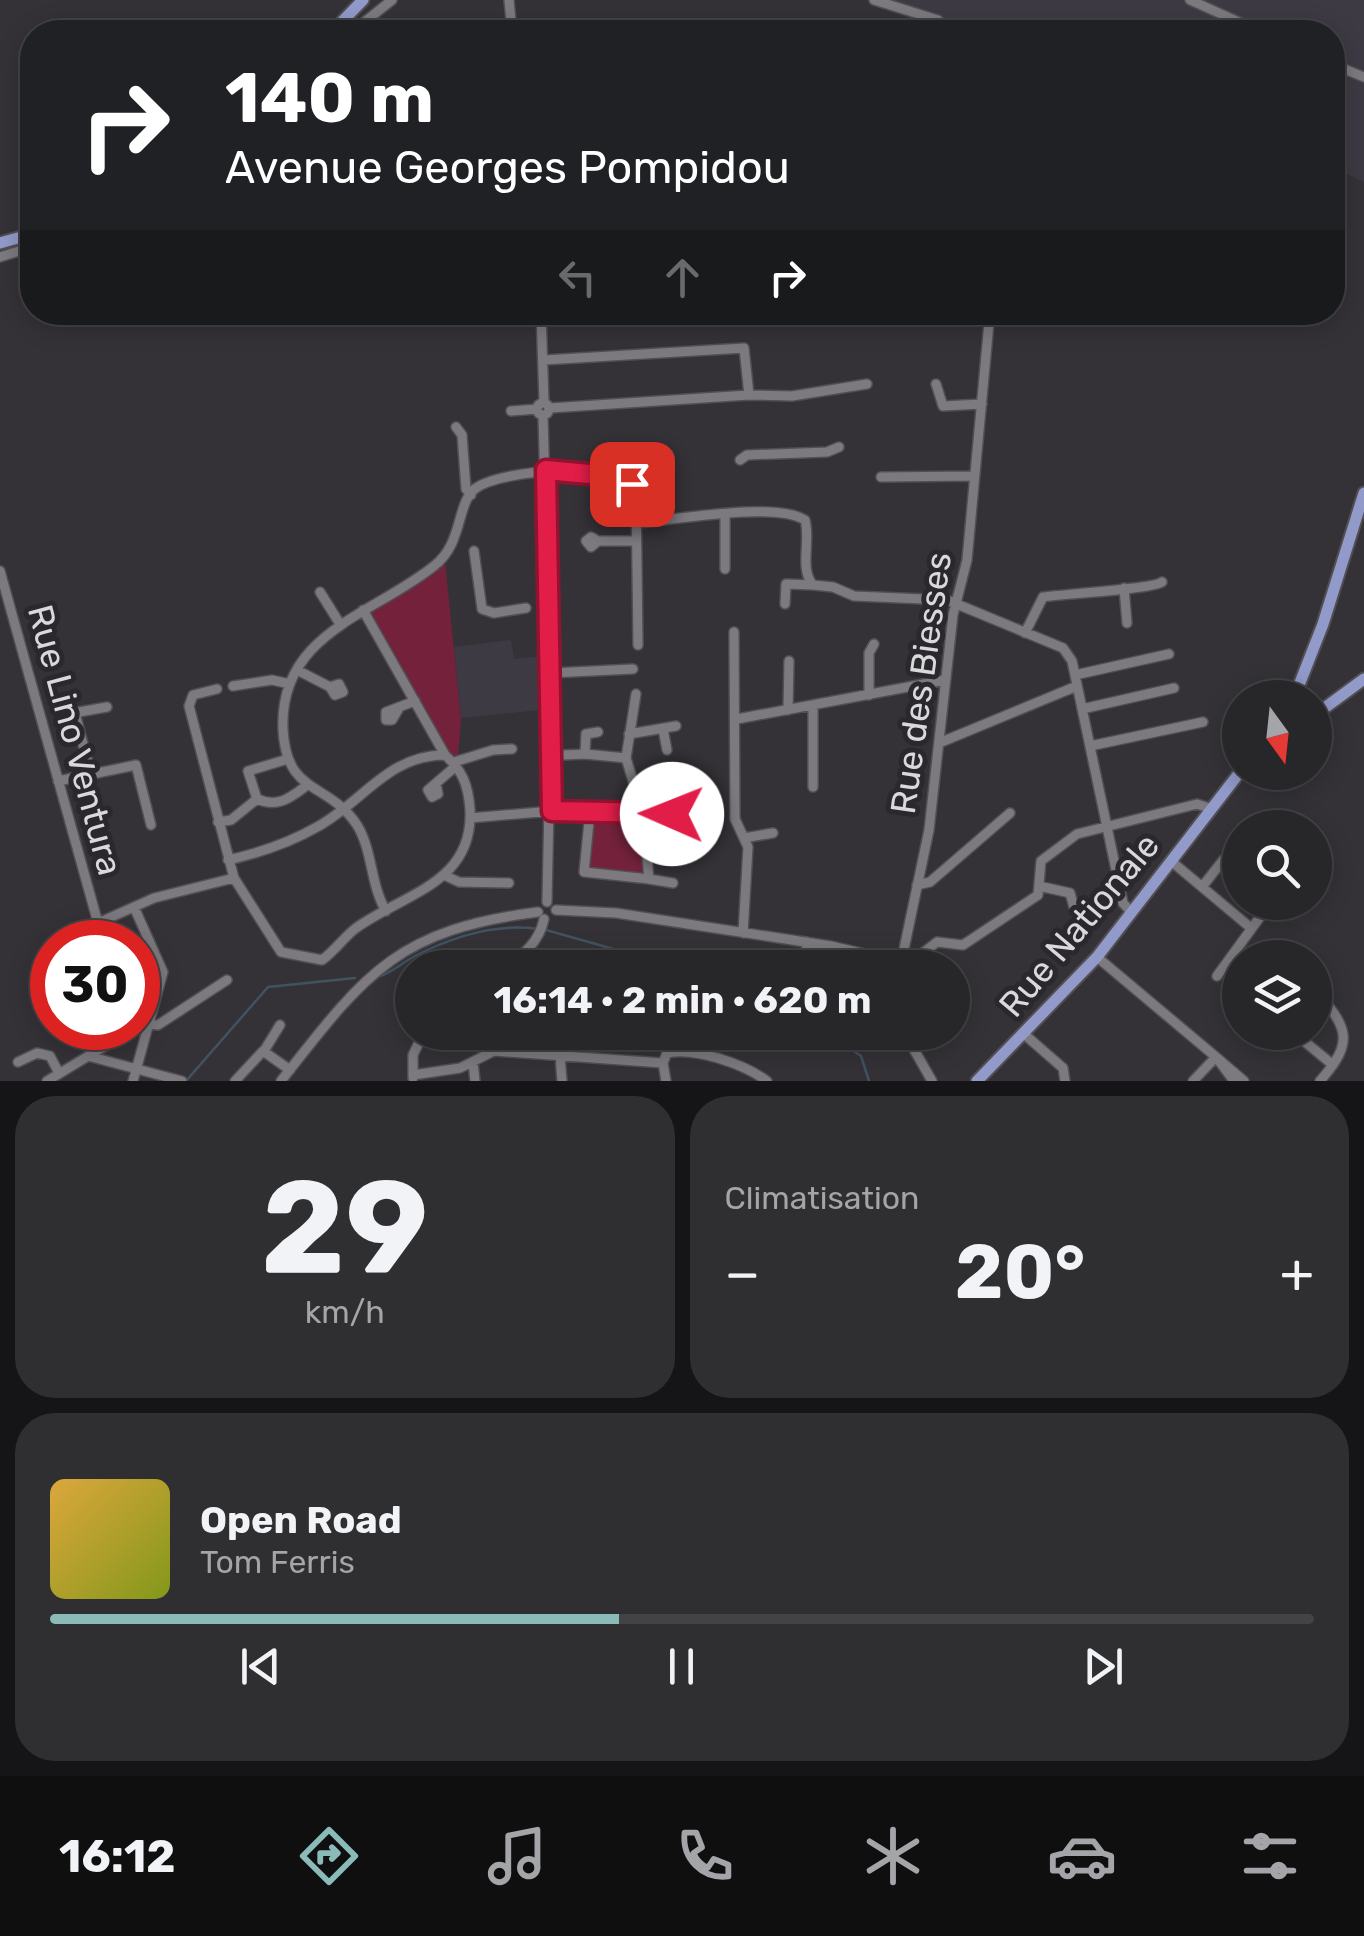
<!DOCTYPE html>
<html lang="fr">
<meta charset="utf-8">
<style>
:root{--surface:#272629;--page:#2f2e31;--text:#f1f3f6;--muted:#a4a5a8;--line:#434346;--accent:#8bbbb9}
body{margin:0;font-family:Rubik,sans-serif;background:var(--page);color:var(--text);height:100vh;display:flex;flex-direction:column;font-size:38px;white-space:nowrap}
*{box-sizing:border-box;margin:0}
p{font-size:32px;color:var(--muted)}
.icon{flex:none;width:55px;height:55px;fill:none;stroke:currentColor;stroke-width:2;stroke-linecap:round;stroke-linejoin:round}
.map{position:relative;height:1081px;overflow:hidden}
.panel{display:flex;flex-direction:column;gap:15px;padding:15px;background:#151517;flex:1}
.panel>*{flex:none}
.guide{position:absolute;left:20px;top:20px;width:1325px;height:305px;border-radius:40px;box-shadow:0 5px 25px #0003,0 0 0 2px var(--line);background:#202124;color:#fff;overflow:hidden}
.needle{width:65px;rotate:165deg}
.buttons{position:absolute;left:1222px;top:680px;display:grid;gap:20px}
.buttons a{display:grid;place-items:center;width:110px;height:110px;border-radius:50%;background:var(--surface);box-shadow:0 5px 25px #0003,0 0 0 2px var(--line);font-size:50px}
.speed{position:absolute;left:30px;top:920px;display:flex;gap:20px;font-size:50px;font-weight:700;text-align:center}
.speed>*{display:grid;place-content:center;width:130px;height:130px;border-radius:50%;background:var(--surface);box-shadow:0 5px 25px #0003,0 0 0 2px var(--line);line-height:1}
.speed .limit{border:15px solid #d22;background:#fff;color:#111}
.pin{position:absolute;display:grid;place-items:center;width:85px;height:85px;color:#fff;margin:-42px;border-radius:20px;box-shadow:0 5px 15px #0006}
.me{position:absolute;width:110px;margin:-55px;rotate:271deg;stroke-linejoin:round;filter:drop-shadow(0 0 8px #0008)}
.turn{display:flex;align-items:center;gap:35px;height:210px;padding:0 40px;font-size:45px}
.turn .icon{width:130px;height:130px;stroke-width:2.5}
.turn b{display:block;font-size:70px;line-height:85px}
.lanes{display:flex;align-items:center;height:95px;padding:0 40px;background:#0003;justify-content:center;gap:50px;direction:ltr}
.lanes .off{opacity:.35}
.big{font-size:75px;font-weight:700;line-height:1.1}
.panel .tile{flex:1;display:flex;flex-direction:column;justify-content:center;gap:15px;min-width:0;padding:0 35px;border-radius:40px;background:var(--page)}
.panel .dial{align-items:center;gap:0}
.dial b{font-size:130px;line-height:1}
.song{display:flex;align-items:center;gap:30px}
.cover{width:120px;height:120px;border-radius:15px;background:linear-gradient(135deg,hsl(40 70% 55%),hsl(70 70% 35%))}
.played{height:10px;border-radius:5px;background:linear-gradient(90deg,var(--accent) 45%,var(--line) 45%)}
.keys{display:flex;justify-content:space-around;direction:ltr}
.heat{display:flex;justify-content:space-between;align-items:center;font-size:55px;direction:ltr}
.panel .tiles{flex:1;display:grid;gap:15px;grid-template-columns:1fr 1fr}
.tile:last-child{grid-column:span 2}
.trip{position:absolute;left:395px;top:950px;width:575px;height:100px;border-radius:50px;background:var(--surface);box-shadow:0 5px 25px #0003,0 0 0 2px var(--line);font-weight:700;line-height:100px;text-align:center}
.tab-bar{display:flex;height:160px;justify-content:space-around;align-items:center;background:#100f10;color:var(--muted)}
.tab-bar .icon{width:70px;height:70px}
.tab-bar .selected{color:var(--accent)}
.tab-bar b{font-size:45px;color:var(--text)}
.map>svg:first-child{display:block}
.built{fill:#3e3a44}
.green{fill:#74223b}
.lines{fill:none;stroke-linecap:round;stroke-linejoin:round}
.stream{stroke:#415260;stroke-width:2.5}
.minor-casing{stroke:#514f53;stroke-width:12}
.major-casing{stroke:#514f53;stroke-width:15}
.minor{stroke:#7c7a7f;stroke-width:9}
.major{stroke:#919ac9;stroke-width:11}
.route-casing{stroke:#92132f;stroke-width:25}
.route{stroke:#e11d48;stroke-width:18}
.labels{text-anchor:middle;stroke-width:10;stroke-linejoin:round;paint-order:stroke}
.street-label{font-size:35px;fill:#d9d8db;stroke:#2a282d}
</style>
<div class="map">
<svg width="1364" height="1081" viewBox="0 0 1364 1081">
<rect width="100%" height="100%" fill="#343237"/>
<!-- built -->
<path class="built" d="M882 0H1364V182L1333 167 1332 32H984Z
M511 640 514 659 544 656 540 668 545 700 540 710 461 718 454 647Z"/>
<!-- green -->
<path class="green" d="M445 562 461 719 458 757 449 752 371 615 372 607Z
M596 815 642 820 646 871 640 876 590 870 587 862Z"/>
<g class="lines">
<!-- stream -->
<path class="stream" d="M546 930 681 968
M380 976C393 972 403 962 415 956 452 937 496 923 538 929
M825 1032 861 1056 869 1081
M186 1081 268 987 355 978"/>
<!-- minor casing -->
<g class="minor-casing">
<path id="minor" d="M509 0 512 32
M874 0 938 20 947 32
M1190 0 1261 32
M352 32 392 0
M1332 64 1364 77
M0 257 32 247
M541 312 544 402
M544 360 744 348 749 395 550 408
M936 384 943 406 982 404
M749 395 792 396 867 384
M537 409a6 6 0 1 1 12 0a6 6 0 1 1-12 0Z
M511 411 537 409
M543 415 551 709 547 902
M456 427 462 435 466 489 471 495
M657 458a6 6 0 1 1 12 0a6 6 0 1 1-12 0Z
M740 460 747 455 827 452 839 447
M881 477 974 476
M636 490 638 645
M636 490 654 482 664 463
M725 516V569
M637 523C675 520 775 501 805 520 811 540 799 569 813 585L833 587 854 596 947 600 1063 648 1072 661 1123 903 1132 913
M598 541 591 547 586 541 591 537 598 541H636
M474 551 482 609 494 613 526 608
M0 571 98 923
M1124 588 1127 623
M320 592 340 624
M785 604 786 584 813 585
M363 610 445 755
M734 632 735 819 748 847 743 933
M1025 633 1043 597C1063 594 1153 589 1162 582
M297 670 330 687 335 695 343 692 339 684 330 687
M551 673 633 669
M1075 675 1169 654
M233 686 272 680 290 684
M217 689 193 695 189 706 234 878 281 952 322 960C335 951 344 937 356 928 405 893 474 883 470 809 468 785 463 771 445 755 388 755 363 802 317 827 289 843 259 853 228 860
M869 695V653L874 644
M1082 709 1174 688
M398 710 392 720H386V712L415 701
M788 710 789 661
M737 719 945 680
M663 729 667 750
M598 732 586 734 585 754 626 758
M629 734 676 726
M939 743 1077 686
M1090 746 1203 722
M564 755 585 754
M288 759 248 771 257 799C278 808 290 798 306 786
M454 762 493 750 512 749
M90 771 76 717 79 712 107 707
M58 781 136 765 151 825
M436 784 438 794 432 797 428 790 456 766
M813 787V706
M660.5 814a5.5 5.5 0 1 1 11 0a5.5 5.5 0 1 1-11 0Z
M590 812 584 872 649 879 643 814 660 813
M470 818 552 811 643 814 626 758 636 694
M218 822 231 820 257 799
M744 838 773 833
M1171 861 1251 928
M446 876 459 882 509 883
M649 879 673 883
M917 885 930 882 1010 813
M1039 886 1070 893 1074 907
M1202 887 1224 859
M556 910 616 913 831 946 900 962
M386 911C370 884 373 851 357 825 328 781 286 796 283 729 279 633 373 615 434 566 464 543 456 502 476 488 504 469 616 461 636 490
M98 923 154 898 234 878
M89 942 98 923
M1097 957 1216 1057 1234 1081
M900 962H911L937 942 963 945 1038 895 1041 861 1077 834 1197 804 1212 809
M503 968C523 955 539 943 544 919
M803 968 807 942
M900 968 929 830 953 615 967 560 990 312
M1217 976 1271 902
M1315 989C1347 1028 1356 1040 1320 1081
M149 1024 158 1025 227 980
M904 1032 932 1081
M1293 1032 1333 1065
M1024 1034 1063 1068 1065 1081
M264 1051 280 1025
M88 1056 182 1081
M560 1056 562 1081
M18 1062 37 1053 50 1056 59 1073
M473 1062 475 1081
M663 1063 667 1053C695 1047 744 1064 767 1081
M663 1063 666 1081
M413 1075 460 1068 494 1051 663 1063
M413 1078V1055L424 1032
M47 1081 113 1041 120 1028
M133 1081 163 972 134 907
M235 1081 263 1051 290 1070
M281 1081C365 974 396 930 538 912
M1193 1081 1216 1057 1244 1081"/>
</g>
<!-- major casing -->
<g class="major-casing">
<path id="major" d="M332 32 363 0
M0 243 32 234
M1294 698 1323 624 1364 493
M1315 715 1364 679
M977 1081 1097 957 1240 772"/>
</g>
<!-- minor -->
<use href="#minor" class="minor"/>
<!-- major -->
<use href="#major" class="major"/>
</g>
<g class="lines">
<!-- route casing -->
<g class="route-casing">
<path id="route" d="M632 484 622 477 546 470 552 811 660 813 665 808 672 814"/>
</g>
<!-- route -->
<use href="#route" class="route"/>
</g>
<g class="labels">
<!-- street labels -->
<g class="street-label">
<text transform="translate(921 683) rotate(-82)" y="12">Rue des Biesses</text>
<text transform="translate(75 740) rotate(75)" y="12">Rue Lino Ventura</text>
<text transform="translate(1079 925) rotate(-50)" y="12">Rue Nationale</text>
</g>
</g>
</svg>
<div class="buttons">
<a><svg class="needle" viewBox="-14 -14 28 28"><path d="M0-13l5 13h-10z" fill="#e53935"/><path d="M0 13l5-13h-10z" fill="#a4a5a8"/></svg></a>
<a><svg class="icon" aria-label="search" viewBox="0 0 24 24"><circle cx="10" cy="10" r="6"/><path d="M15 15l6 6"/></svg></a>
<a><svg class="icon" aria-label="layers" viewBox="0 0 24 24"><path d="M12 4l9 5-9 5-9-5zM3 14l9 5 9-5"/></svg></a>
</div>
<div class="speed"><div class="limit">30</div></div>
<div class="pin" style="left:632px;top:484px;background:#d93025"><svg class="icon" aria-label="arrive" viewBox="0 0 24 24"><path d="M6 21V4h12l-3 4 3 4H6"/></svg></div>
<svg class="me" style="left:672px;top:814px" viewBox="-20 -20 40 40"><circle r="19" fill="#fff"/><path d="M0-13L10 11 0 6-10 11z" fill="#e11d48"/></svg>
<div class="trip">16:14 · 2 min · 620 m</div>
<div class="guide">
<div class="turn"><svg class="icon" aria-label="right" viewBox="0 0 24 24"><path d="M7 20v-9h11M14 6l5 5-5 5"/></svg><div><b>140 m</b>Avenue Georges Pompidou</div></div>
<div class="lanes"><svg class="icon off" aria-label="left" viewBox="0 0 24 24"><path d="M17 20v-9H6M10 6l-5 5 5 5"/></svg><svg class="icon off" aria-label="ahead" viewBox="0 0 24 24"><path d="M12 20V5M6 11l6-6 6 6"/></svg><svg class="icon" aria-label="right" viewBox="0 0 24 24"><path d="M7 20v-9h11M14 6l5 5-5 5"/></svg></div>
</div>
</div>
<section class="panel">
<div class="tiles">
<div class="tile dial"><b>29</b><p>km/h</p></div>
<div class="tile"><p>Climatisation</p>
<div class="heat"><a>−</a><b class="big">20°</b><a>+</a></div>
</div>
<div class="tile">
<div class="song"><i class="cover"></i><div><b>Open Road</b><p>Tom Ferris</p></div></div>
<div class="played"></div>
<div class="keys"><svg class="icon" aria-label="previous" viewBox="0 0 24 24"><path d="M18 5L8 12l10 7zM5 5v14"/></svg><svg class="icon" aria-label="pause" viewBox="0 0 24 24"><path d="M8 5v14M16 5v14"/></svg><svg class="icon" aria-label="next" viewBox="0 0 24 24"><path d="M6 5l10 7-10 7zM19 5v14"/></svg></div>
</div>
</div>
</section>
<nav class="tab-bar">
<b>16:12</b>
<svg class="icon selected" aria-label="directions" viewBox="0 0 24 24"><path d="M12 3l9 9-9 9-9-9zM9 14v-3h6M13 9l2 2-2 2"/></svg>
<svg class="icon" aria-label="music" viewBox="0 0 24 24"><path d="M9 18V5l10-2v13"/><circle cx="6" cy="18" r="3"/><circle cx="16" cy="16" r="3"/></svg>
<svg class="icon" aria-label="phone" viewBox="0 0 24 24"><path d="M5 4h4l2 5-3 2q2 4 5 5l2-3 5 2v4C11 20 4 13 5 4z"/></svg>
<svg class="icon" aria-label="climate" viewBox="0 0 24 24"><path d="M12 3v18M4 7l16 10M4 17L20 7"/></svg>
<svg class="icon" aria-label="car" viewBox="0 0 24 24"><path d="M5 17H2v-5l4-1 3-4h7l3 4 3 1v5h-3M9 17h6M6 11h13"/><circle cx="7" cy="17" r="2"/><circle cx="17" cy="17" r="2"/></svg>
<svg class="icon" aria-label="filters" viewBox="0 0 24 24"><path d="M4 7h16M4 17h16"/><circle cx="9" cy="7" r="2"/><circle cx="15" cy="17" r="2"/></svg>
</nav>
